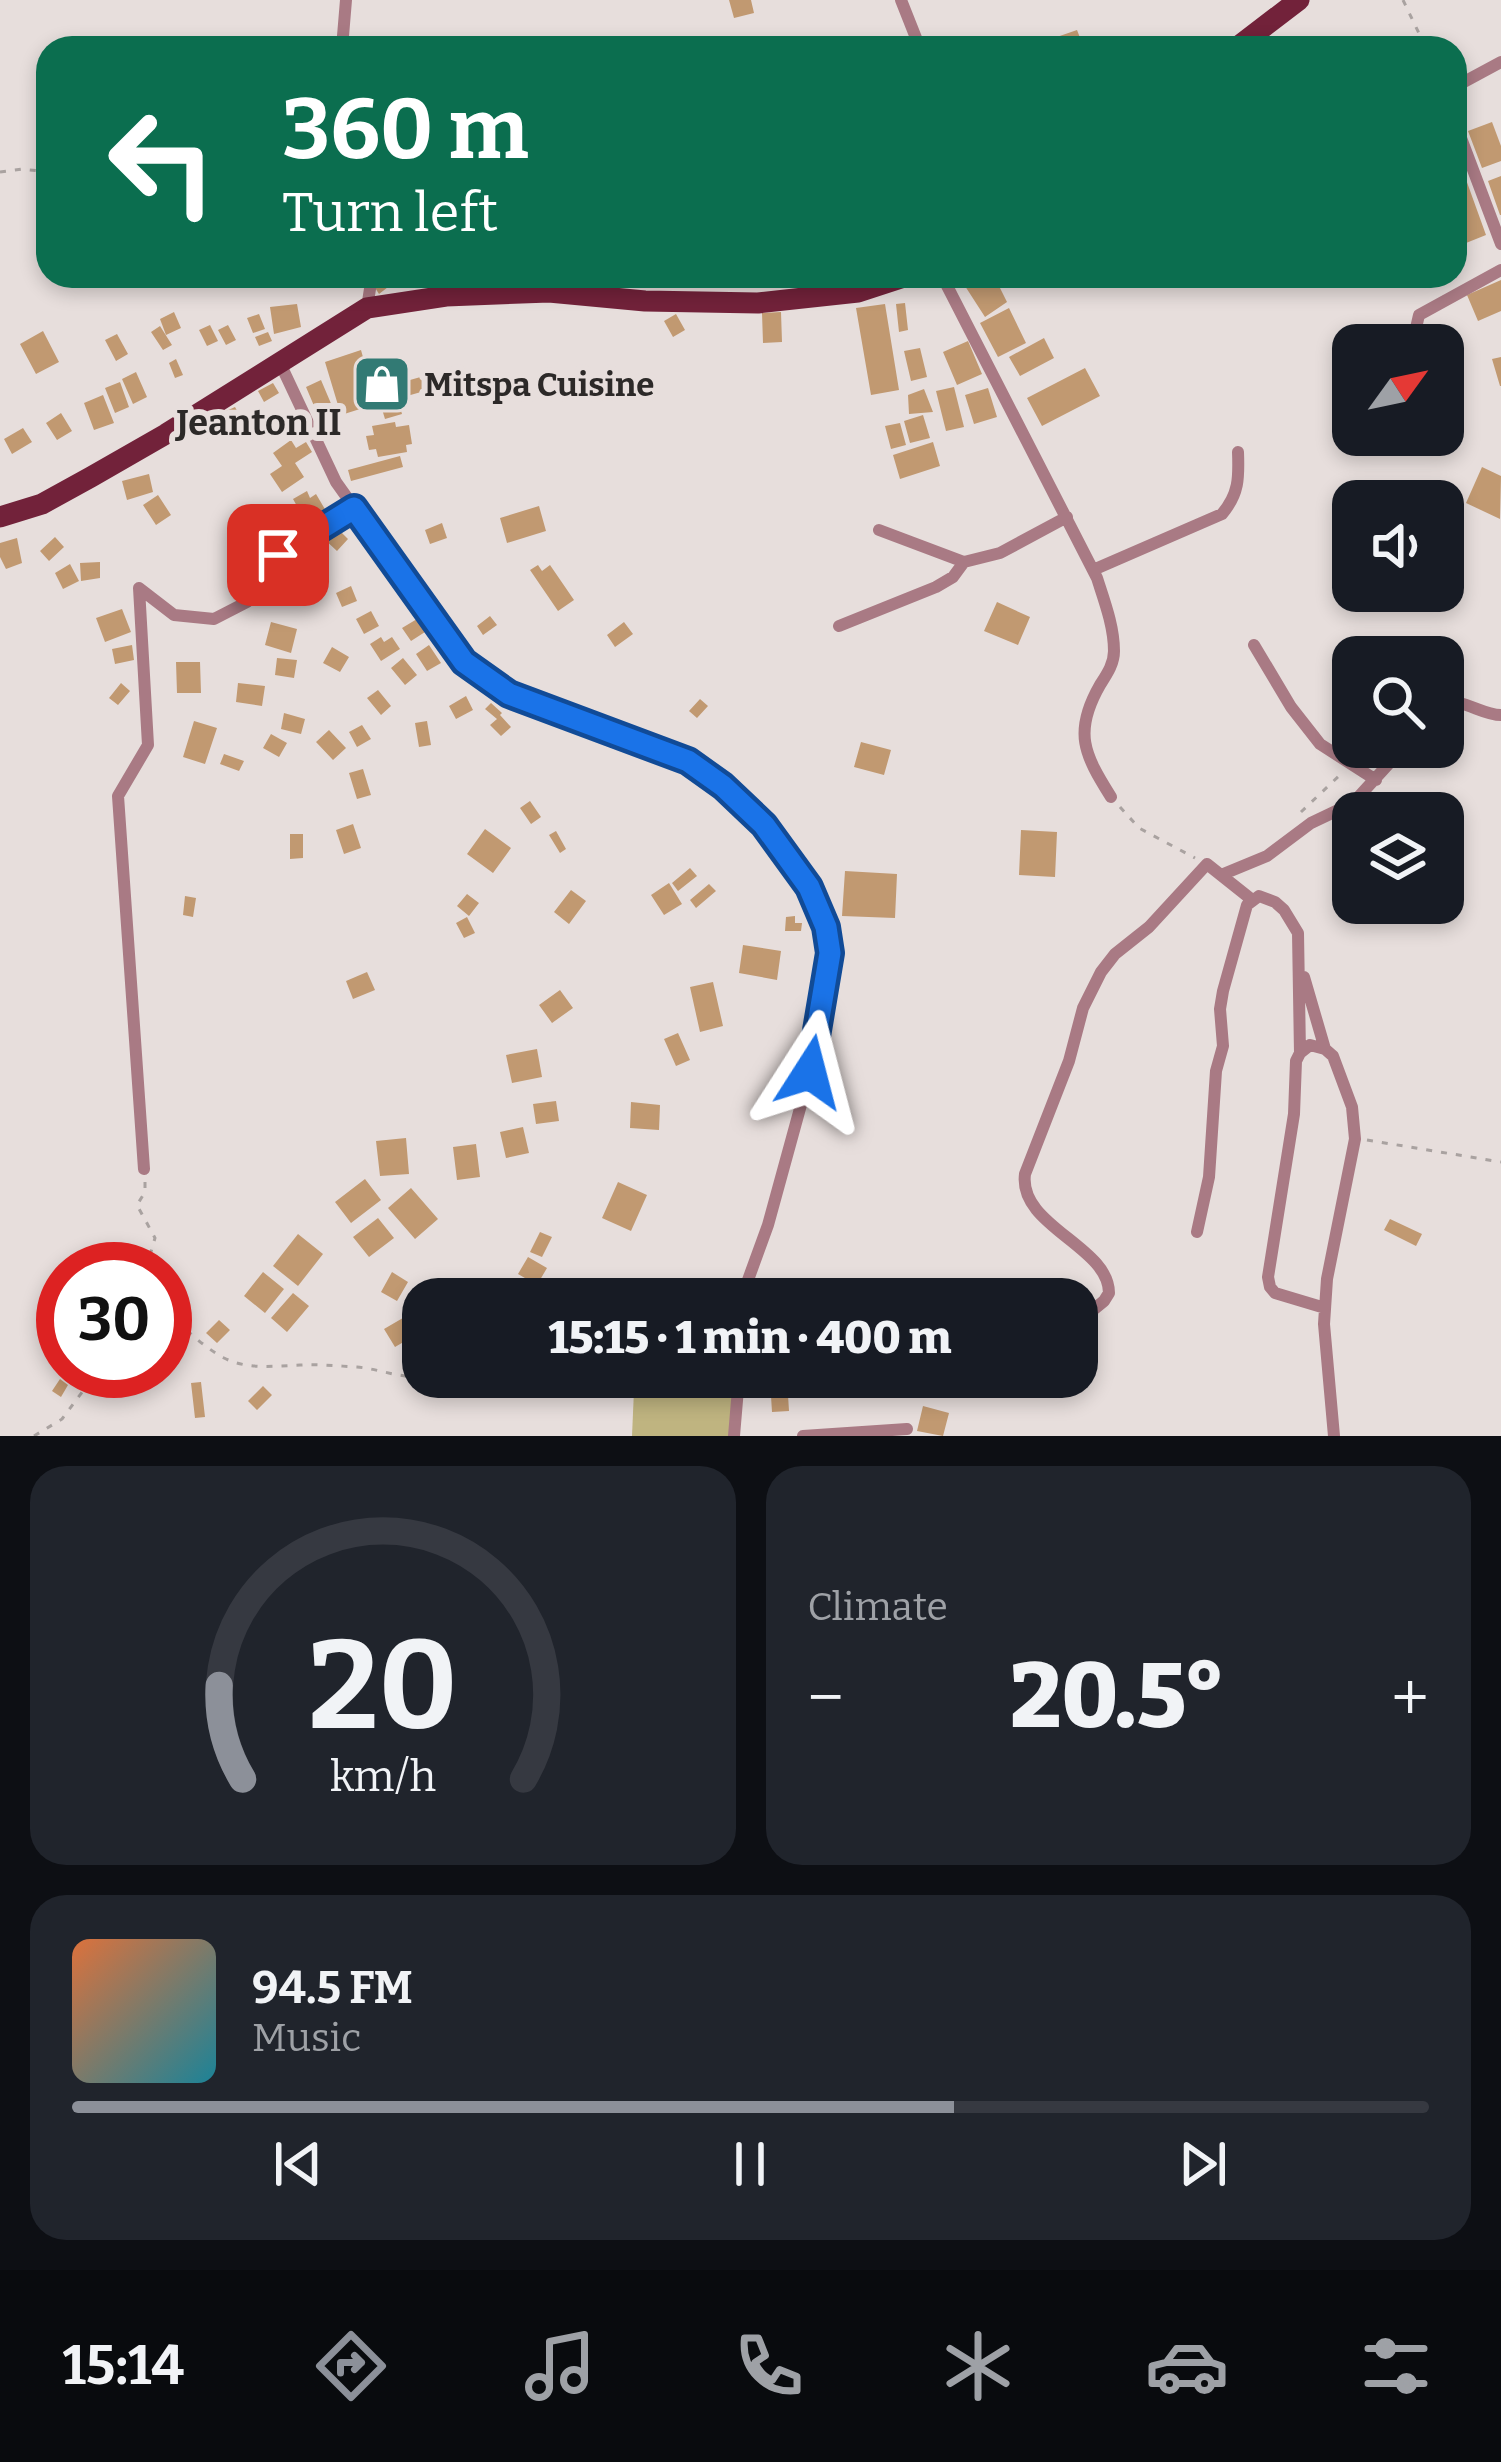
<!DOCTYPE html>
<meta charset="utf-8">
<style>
:root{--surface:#171b24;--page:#20242c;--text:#f1f3f6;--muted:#9ea1a6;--line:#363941;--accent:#8c9099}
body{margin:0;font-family:Bitter,serif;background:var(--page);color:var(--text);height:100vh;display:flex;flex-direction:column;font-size:45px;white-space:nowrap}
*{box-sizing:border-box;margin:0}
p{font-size:39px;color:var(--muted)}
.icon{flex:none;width:66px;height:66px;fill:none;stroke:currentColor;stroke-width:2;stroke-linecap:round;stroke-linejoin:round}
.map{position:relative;height:1436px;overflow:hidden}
.sheet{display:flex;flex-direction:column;gap:30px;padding:30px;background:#0d0f14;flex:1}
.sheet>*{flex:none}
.guide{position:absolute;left:36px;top:36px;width:1431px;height:252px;border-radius:36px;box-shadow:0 6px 18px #0003;background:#0b6e4f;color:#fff;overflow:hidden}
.needle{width:78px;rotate:57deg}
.buttons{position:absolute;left:1332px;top:324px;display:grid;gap:24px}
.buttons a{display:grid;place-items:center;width:132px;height:132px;border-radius:24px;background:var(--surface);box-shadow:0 6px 18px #0003;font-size:60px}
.speed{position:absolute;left:36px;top:1242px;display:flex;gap:24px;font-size:60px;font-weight:700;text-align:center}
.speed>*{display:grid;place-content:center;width:156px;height:156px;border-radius:50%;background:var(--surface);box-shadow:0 6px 18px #0003;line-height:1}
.speed .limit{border:18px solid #d22;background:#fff;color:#111}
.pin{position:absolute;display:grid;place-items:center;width:102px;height:102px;color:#fff;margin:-51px;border-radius:24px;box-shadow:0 6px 18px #0006}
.me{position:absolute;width:132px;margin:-66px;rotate:9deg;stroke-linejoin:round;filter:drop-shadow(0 0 9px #0008)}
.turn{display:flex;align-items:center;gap:42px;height:252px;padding:0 48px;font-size:54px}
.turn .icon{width:156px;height:156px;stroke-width:2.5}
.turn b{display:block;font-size:84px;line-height:102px}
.big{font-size:90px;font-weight:800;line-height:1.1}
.sheet .tile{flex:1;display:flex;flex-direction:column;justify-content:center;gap:18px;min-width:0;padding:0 42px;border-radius:36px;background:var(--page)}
.sheet .dial{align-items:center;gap:0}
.dial svg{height:312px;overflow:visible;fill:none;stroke:var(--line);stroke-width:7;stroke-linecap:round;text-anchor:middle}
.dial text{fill:var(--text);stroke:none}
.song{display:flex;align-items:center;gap:36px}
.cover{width:144px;height:144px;border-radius:18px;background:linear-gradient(135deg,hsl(20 70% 55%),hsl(190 70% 35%))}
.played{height:12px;border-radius:6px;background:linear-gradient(90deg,var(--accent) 65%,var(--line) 65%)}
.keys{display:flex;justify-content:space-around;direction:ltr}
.heat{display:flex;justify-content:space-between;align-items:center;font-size:66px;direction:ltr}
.sheet .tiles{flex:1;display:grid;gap:30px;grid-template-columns:1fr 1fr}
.tile:last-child{grid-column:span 2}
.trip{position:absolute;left:402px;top:1278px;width:696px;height:120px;border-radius:36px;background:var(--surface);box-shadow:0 6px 18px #0003;font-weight:800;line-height:120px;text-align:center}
.dock{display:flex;height:192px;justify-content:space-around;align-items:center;background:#090b0e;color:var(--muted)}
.dock .icon{width:84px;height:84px}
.dock .on{color:var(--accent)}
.dock b{font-size:54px;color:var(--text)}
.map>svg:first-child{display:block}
.green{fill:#bfb480}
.building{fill:#c19971}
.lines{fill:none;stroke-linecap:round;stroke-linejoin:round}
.path{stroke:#a9a2a0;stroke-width:3;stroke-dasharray:6 9;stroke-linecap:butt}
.street{stroke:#a97a84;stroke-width:12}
.primary{stroke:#72223a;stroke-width:21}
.route-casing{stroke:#114b97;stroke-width:30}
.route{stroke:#1a73e8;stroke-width:21}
.labels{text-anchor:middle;stroke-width:12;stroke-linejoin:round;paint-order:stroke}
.poi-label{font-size:33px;font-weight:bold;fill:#2c2928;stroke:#e7dedc;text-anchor:start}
.neighbourhood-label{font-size:36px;font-weight:bold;fill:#2c2928;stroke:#e7dedc}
</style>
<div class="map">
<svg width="1501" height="1436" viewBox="0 0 1501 1436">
<rect width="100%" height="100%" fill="#e7dedc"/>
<!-- green -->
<path class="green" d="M634 1390H733L731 1436H632Z"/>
<!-- building -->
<path class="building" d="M729 0H751L754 13 734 18Z
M1077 30 1084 48H1054L1051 39Z
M1492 122 1501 146V161L1482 168 1468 131Z
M1455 149 1486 235 1456 247 1455 244Z
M1501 176V215H1500L1488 181Z
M973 276H994L1007 302 985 317 965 286 973 283 970 277Z
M1059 276H1084L1070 288Z
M388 278 392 284 379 294 374 286Z
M1501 280V311L1478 321 1467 295Z
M905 303 908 330 899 332 896 304Z
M297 304 301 327 274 334 270 307Z
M885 304 899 390 871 395 856 308Z
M1009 308 1026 343 998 357 980 323Z
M174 312 181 328 166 335 160 319Z
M781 312 782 342 763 343 762 313Z
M259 314 265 329 253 333 247 318Z
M676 314 685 330 673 337 664 321Z
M210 325 218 341 207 346 199 330Z
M228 325 236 340 226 345 218 330Z
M160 326 172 345 163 350 151 332Z
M43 331 59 362 36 374 20 344Z
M268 332 272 341 259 346 255 337Z
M117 334 128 354 116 361 105 340Z
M1044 338 1054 358 1020 376 1009 357Z
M968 341 982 374 957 385 943 352Z
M920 348 927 377 911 381 904 351Z
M361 350 376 404 341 415 325 362Z
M1501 357V386H1500L1492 359Z
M400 358 407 379 393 383 402 414 385 419 369 367Z
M176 359 183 375 175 378 169 363Z
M1085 368 1100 396 1042 426 1027 398Z
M136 372 147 397 133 404 122 379Z
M438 372 442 386 407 396 403 382Z
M321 380 338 420 323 427 306 387Z
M120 382 129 407 115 413 105 388Z
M273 383 279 393 264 402 258 391Z
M954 387 964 427 946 431 936 391Z
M988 388 997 417 974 424 965 395Z
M924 389 933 412 909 414 908 395Z
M103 395 114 423 94 430 84 403Z
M235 407 244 424 207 439 200 423Z
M61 413 72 431 57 440 46 423Z
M923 415 930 438 910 443 904 421Z
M395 422 396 427 409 425 412 444 406 445 407 452 378 457 376 449 369 450 366 436 374 435 372 426Z
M900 423 906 445 891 449 885 426Z
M23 428 32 442 12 454 4 439Z
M291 440 296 448 306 442 312 452 295 463 304 477 282 492 270 474 282 466 273 453Z
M933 442 940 466 900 479 893 455Z
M400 456 403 467 351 481 348 470Z
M1482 467 1501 476 1500 519 1466 503Z
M149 474 153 492 127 500 122 481Z
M307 491 310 498 316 494 326 511 306 522 293 499Z
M158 495 171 515 156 525 143 505Z
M539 506 546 531 507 543 500 518Z
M442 523 447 538 430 544 425 530Z
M335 526 348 539 337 551 323 538Z
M55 537 64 547 49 561 40 551Z
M17 538 22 563 6 569 0 557V543Z
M100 562V578L81 581 80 563Z
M70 564 79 581 63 589 55 573Z
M538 565 542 571 550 565 574 600 558 611 530 570Z
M323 572 328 588 309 593 304 578Z
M351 586 357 601 342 607 336 593Z
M997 602 1030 617 1018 645 984 631Z
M122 609 131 632 105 642 96 618Z
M371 611 379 626 364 634 356 619Z
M490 616 497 625 483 635 477 626Z
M417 619 425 632 411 641 402 628Z
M271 622 297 629 291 653 265 645Z
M624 622 633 634 615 647 607 635Z
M381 637 384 642 392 637 400 649 381 661 370 644Z
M132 645 134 660 115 664 112 649Z
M429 645 441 663 427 671 416 654Z
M332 647 349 657 340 672 323 663Z
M277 658 297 660 294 678 275 675Z
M403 658 417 675 405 685 391 668Z
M176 662H200L201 693H177Z
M121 683 130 691 118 705 109 698Z
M238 683 265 686 262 706 236 702Z
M378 690 391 706 381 715 367 698Z
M466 696 473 710 456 719 449 706Z
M700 699 708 706 697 718 689 711Z
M491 703 502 713 500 715 511 727 501 736 490 725 497 719 485 709Z
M284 713 305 719 301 734 281 729Z
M194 721 217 728 205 764 183 757Z
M427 721 431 745 419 747 415 723Z
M362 725 371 739 357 747 349 732Z
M329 730 346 748 333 760 316 742Z
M271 734 287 743 279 757 263 748Z
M861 742 891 750 884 775 854 767Z
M224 754 244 761 239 771 220 764Z
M363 769 371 795 357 799 349 773Z
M530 801 541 817 531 824 520 808Z
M353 824 361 848 344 854 336 830Z
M485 829 511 848 493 873 467 854Z
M1021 830 1057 832 1055 877 1019 875Z
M556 831 566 849 560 853 549 835Z
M290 834H303V858L290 859Z
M690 868 697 876 678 891 672 883Z
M845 871 897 874 895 918 842 916Z
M669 883 682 904 664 915 651 895Z
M709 884 716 891 696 908 690 900Z
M571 890 586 901 569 924 554 912Z
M467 894 479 903 469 916 457 906Z
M185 896 196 898 193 917 183 915Z
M795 916V923H802L801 931H785L786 917Z
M467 917 475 933 464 938 456 923Z
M743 945 781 951 777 980 739 973Z
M367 972 375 990 353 999 346 981Z
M713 982 723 1026 700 1032 690 987Z
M560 990 573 1008 552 1023 539 1005Z
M678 1033 690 1060 676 1066 664 1039Z
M537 1049 542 1077 512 1083 506 1055Z
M556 1101 559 1121 536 1124 533 1104Z
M631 1102 660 1105 659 1130 630 1128Z
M523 1127 529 1153 506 1158 500 1132Z
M406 1138 409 1174 380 1176 376 1141Z
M476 1144 480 1177 457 1180 453 1147Z
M365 1179 381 1200 351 1223 335 1202Z
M618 1182 647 1195 631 1231 602 1218Z
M411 1188 438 1219 415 1239 388 1208Z
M378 1218 394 1238 369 1257 353 1237Z
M1390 1219 1422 1234 1416 1246 1384 1230Z
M540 1232 552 1237 542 1257 530 1252Z
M298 1234 323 1254 298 1286 273 1266Z
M528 1257 547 1268 537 1285 518 1274Z
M263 1272 284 1289 265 1313 244 1296Z
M392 1272 408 1282 397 1301 381 1292Z
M293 1293 309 1306 287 1332 271 1318Z
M408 1315 419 1333 395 1347 384 1329Z
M219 1320 230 1330 217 1343 206 1333Z
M109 1371H129L138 1377 124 1397 102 1382Z
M60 1379 68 1385 61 1397 52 1391Z
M201 1382 205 1417 195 1418 191 1383Z
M263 1386 272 1395 257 1410 248 1401Z
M788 1395 789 1411 772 1412 771 1396Z
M923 1406 949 1413 943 1436 917 1431Z"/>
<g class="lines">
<!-- path -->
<path class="path" d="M1403 0 1426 48
M0 172 22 169 48 172
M1120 807 1139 828 1195 858
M1301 812 1342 773
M1367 1140 1501 1162
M145 1182V1192L137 1205 155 1238 146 1269
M165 1310C183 1327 202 1346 224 1358 248 1370 274 1366 300 1365 319 1364 338 1366 357 1367 380 1369 401 1379 423 1376
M34 1436 62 1419 98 1371"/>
<!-- street -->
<path class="street" d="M901 0 920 48
M342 48 346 0
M1455 99 1462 83 1501 62
M1455 122 1501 244
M942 276 1097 578C1104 600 1114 626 1114 651 1114 664 1107 674 1100 685 1073 732 1084 754 1111 797
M367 308 372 276
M1423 345 1416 328 1419 315 1501 270
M279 361 336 482 464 662 509 694 687 761 723 786 764 825 809 887 826 927 830 953 810 1072 768 1225 748 1280 746 1299
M1443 399 1451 420
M879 530 964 562
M1093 570 1222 514C1239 494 1239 478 1238 452
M839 626 936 587 953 577 964 562 1000 553 1067 517
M1254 645 1291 707 1320 744 1376 780
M1443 704C1462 697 1481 715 1501 715
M1221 875 1267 856 1311 823 1353 803 1404 747
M1304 977 1325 1049
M144 1169 118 796 148 745 139 588 174 615 214 619 247 602 278 555 354 508
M1197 1232 1209 1177 1216 1071 1223 1046 1220 1009 1223 991 1247 905 1259 896 1275 902 1284 910 1298 933 1300 1053
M1325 1308 1275 1293 1270 1287 1268 1277 1294 1114 1296 1061 1300 1053 1310 1045 1325 1049 1333 1056 1352 1107 1355 1139 1327 1279 1324 1324 1334 1436
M1077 1323 1104 1301 1109 1293C1109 1246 1018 1226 1025 1174L1069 1061 1083 1008 1101 972 1115 954 1149 927 1207 864 1251 899
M734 1436 739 1377
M803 1436 907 1429"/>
<!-- primary -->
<path class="primary" d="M1236 48 1299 0
M0 517 42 504 91 477 166 434 367 308 446 296 549 292 645 301 758 303 858 292 907 276"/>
</g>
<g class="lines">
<!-- route casing -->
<g class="route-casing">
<path id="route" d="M278 555 354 508 464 662 509 694 688 761 723 786 764 825 809 887 826 927 830 953 810 1072"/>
</g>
<!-- route -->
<use href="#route" class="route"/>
</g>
<!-- icons -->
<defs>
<g id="shop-square" transform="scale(3)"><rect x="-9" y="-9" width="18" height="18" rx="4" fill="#327a74" stroke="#e7dedc"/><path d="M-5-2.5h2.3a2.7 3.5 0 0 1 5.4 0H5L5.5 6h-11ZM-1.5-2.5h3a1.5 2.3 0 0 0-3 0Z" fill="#fff"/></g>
</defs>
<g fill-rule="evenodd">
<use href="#shop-square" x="382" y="384"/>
</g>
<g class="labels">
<!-- poi labels -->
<g class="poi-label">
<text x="424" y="396">Mitspa Cuisine</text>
</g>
<!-- neighbourhood labels -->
<g class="neighbourhood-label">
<text x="259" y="435">Jeanton II</text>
</g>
</g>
</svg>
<div class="buttons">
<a><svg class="needle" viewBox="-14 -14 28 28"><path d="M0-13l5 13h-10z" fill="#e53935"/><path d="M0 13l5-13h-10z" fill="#9ea1a6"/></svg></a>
<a><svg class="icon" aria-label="sound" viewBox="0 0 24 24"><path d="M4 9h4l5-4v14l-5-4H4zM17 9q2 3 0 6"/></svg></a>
<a><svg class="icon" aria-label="search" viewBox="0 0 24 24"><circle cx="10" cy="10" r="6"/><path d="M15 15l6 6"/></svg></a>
<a><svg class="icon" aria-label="layers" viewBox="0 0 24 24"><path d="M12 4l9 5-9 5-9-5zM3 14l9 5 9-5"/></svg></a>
</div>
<div class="speed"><div class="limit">30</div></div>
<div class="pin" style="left:278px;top:555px;background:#d93025"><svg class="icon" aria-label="arrive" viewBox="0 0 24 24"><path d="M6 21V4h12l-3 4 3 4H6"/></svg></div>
<svg class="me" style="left:810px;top:1072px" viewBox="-20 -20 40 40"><path d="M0-17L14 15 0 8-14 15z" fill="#1a73e8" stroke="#fff" stroke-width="4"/></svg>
<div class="trip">15:15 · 1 min · 400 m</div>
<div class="guide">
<div class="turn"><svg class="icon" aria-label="left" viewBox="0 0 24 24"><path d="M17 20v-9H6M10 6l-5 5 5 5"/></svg><div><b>360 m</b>Turn left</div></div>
</div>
</div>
<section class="sheet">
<div class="tiles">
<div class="tile dial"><svg viewBox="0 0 100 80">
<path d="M14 69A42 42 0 1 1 86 69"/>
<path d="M14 69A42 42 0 0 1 8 45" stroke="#8c9099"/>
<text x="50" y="56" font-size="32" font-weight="700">20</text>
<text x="50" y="72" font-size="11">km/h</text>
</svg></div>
<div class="tile"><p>Climate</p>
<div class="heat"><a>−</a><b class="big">20.5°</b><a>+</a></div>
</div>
<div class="tile">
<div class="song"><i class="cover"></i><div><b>94.5 FM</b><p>Music</p></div></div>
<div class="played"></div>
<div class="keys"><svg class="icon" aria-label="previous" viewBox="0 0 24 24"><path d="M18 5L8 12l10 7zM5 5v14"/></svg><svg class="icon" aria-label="pause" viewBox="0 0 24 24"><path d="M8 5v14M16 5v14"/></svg><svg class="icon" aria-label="next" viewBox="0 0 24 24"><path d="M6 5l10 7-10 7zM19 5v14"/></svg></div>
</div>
</div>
</section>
<nav class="dock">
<b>15:14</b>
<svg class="icon on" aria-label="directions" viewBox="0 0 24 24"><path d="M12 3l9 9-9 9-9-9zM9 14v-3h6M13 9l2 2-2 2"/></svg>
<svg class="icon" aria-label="music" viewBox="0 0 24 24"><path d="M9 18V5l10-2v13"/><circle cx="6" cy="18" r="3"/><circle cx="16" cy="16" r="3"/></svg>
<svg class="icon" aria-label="phone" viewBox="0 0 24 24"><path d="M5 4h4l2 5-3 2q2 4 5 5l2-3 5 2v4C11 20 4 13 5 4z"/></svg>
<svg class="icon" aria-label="climate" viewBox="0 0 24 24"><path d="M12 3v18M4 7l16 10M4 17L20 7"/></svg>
<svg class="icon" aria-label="car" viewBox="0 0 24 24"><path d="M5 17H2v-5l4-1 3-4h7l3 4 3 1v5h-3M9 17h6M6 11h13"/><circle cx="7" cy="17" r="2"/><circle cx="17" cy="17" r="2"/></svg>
<svg class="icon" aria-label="filters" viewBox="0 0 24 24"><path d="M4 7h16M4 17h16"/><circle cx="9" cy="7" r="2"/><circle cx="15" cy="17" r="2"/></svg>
</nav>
